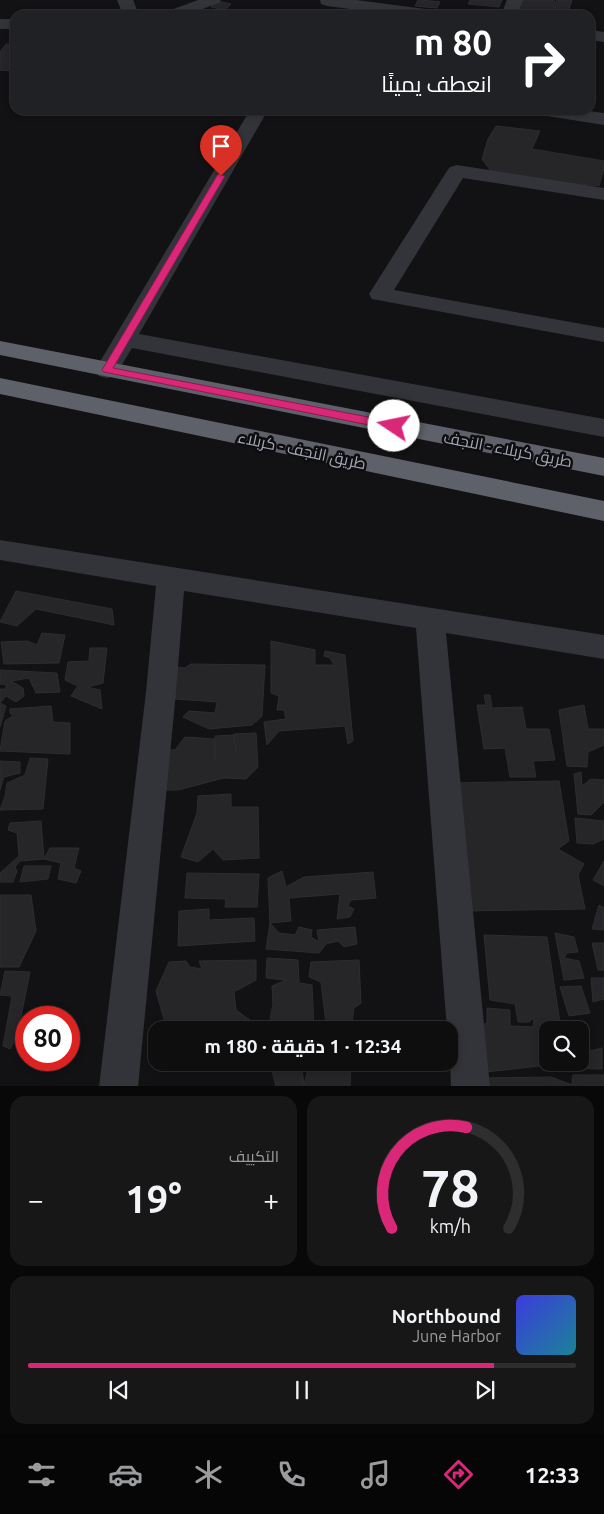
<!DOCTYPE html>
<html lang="ar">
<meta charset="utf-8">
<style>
:root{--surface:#0e0e0f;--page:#171718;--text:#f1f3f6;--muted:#9b9c9e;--line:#2e2e2f;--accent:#db2777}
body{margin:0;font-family:Ubuntu,Cairo,sans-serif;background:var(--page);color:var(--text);direction:rtl;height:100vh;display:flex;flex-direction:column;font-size:19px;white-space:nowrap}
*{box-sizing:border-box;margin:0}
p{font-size:16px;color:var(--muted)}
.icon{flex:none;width:28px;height:28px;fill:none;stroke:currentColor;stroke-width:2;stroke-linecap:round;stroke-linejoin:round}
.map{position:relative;height:1086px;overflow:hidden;direction:ltr}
.panel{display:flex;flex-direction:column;gap:10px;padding:10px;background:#080808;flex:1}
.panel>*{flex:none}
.hud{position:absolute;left:10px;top:10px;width:585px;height:105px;border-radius:15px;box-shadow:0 2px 8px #0003,0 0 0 1px var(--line);direction:rtl;background:#202124;color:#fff;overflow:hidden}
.tools{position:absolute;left:539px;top:1021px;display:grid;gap:10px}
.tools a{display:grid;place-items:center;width:50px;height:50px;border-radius:10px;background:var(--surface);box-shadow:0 2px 8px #0003,0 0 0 1px var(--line);font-size:25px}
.speed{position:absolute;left:15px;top:1006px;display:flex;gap:10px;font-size:25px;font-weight:700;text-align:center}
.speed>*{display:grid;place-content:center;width:65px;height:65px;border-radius:50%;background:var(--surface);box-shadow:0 2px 8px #0003,0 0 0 1px var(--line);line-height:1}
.speed .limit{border:8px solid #d22;background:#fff;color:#111}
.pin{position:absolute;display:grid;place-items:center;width:42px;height:42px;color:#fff;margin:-51px -21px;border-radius:50% 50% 50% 0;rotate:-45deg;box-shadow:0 0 5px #0007}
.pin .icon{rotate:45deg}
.me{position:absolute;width:55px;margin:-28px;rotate:281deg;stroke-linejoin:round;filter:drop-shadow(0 0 4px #0008)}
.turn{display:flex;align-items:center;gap:18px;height:105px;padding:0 20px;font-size:22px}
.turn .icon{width:65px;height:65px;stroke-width:2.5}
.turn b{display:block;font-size:35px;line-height:42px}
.big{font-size:38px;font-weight:700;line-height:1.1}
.panel .widget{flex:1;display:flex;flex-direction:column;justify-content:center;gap:8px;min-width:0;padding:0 18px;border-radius:15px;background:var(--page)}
.panel .dial{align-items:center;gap:0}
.dial svg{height:130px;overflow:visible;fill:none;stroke:var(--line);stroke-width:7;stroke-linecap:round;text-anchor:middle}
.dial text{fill:var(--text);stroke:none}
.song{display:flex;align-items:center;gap:15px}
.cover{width:60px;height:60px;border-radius:8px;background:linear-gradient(135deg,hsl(240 70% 55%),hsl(190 70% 35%))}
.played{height:5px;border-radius:2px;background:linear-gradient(90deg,var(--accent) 85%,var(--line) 85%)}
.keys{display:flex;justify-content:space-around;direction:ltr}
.heat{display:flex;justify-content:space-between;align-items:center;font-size:28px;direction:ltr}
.panel .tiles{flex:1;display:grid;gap:10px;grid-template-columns:1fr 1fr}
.widget:last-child{grid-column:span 2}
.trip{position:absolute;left:148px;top:1021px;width:310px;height:50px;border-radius:15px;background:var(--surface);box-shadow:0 2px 8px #0003,0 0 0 1px var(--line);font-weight:700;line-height:50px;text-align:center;direction:rtl}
.tabs{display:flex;height:80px;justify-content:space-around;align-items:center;background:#060606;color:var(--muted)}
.tabs .icon{width:35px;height:35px}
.tabs .on{color:var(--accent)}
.tabs b{font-size:22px;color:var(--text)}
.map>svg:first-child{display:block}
.building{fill:#262528;stroke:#2d2c30}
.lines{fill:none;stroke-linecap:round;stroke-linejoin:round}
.minor{fill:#333439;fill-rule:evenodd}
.highway{fill:#5f616a;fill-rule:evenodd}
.route{fill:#db2777;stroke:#8e194d}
.labels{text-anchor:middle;stroke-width:5;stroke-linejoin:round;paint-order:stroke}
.street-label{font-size:16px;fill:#a3a7b5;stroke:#0e0d0f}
</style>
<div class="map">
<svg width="604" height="1087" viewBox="0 0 604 1087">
<rect width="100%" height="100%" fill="#121214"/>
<!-- building -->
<path class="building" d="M418 0H422L440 2 437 8 415 6Z
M470 0H502L499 7 468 4Z
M522 0H550L555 1 552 13 519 9Z
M557 0H572L567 15H552Z
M217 1 231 4 225 10 211 7Z
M519 9 552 13 551 15H517Z
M6 44 15 45V71L0 70V52Z
M496 126 540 131 532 149 604 161V168L599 186 494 175 482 159 488 139Z
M16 591 112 609 114 625 36 609 17 626 0 622Z
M42 633 65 635 59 663 4 664 1 642 27 641 37 645Z
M271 641 315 650V665H334L330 658 324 656 325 651 345 655 353 741 348 744 345 726 279 731 267 745 264 722 286 719 284 710H277L279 696 271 693Z
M90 648H107L103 683 87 687 100 690 102 709 71 696 78 686 65 680 68 662 89 661Z
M191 664 265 665 262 716 252 725 209 729 183 717 189 711 215 713 217 702 175 699 176 694 161 692 166 666 185 668Z
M0 670 57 673 60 692 36 693 29 678 11 681 23 688 24 696 16 702 6 696 0 703V689H5L7 685 0 684Z
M484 695H490L492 708 522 707 526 729H549L555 760 533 761 536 777H510L505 748 484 749 477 705H486Z
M0 703 6 706 0 727Z
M584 705 588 729H604V745L588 752 587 767 567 766 559 710Z
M51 706 53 722 70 723V754L0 751 5 721 13 716 10 713V709Z
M256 733 258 767 246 779 224 778 178 790H150L154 750H175L185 737 214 739 215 761V736L234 735 236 753 234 734Z
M30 758 48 759 43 809 0 810 5 796 7 783 25 775Z
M0 761 20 762V773L4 777 0 790Z
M581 772 582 786 591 779 604 780V802L591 815 578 814 574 774Z
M559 781 569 841 558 849 584 864 578 875 585 909 462 911 448 783Z
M231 794V807H258L259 858 223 860 213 849 198 862 181 857 197 813 198 796Z
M575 818 604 821V839L593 844 577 843Z
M41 821 44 859 20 861 15 867 17 871 13 882H0V873L19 856 17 833 8 830 10 823Z
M50 848H79L74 868 81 871 76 883 58 879 61 863 44 859Z
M604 861V886L593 880Z
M24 866H51L48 879 20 882Z
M282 871 286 887 304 877 373 872 376 898 351 900 348 906 354 909 350 917 337 919 340 894 289 898 291 921 270 923 268 878Z
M187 873 259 874 257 907H225L226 899 185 898Z
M0 895H31L36 931 19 967H0Z
M599 905 604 908V930L592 929Z
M209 909V920L254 918 255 941 178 946 179 911Z
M270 923 279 933 295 935 299 927 312 930 311 937 319 942 317 930 355 927 357 944 344 947 338 941 326 944 319 953 266 949Z
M555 933 574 937 578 952 567 953 564 958 579 961 584 978 564 980Z
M484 935 547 937 560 1023 575 1030H548V1062H554L548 1065 486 1072 478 1027 487 1023V1008L510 1010V1026L533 1027 534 1017 529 1022H518L515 1004 490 1000Z
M592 943H604V970H598Z
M267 958 298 960 299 983 312 985 314 1030H268L273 1004 272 986 286 980 266 978Z
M256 960V980L234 992 236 1010 257 1025 256 1030H225L223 1027 221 1030H167L156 991 169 962 186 961 190 967 202 969 199 961Z
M359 960 361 1003 354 1008 351 1030H343L326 1024 321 982 309 977 311 962Z
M5 971 30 972 17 1036 10 1049 3 1046 12 996 0 995Z
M591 978H604V999L593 1002Z
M581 986 590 1013 569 1016 560 987Z
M580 1033 589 1037 590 1051 602 1048V1069L570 1068 569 1062H580Z
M270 1062H301L304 1085 310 1062H351L350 1087H276Z
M573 1075H604V1087H481L484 1078 551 1077 572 1085Z"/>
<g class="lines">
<!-- minor -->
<path class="minor" d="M117 0H133L139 15H123Z
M198 0H221L219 3 186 15H163L165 12Z
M320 0H356L433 10 439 12 441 15H396L327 6 321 4Z
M507 0H523L517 15H501Z
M0 19H15V29H0Z
M590 30 604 32V42L590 40Z
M250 110H268L139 334 604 419V437L132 348 115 376 107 378 99 376 95 370Z
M532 110H580L604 113V125L541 115 535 114Z
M457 165 604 188V200L463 178 394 290 604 328V342L372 299 369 294 447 171 450 167Z
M0 540 604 635V659L446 633 490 1087H451L449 1030H447L416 628 184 591 176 692 138 1087H99L146 692 156 586 0 560Z"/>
<!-- highway -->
<path class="highway" d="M0 341 604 458V476L0 355Z
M0 378 604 501V521L0 394Z"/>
</g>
<!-- route -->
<path class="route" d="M218 174 225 176 113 368 394 422 397 423 399 426 397 429 394 430 104 372 102 370Z"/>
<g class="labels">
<!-- street labels -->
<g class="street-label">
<text transform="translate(508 449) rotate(11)" y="6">طريق کربلاء - النجف</text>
<text transform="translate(302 450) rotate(12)" y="6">طريق النجف - کربلاء</text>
</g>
</g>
</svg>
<div class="tools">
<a><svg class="icon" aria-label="search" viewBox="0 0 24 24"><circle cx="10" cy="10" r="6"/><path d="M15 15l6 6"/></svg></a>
</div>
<div class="speed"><div class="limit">80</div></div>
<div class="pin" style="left:221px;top:176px;background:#d93025"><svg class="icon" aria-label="arrive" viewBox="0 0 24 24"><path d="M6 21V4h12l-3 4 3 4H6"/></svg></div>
<svg class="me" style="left:394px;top:426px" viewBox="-20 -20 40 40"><circle r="19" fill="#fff"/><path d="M0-13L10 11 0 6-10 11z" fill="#db2777"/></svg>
<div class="trip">12:34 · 1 دقيقة · 180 m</div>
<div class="hud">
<div class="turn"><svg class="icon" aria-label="right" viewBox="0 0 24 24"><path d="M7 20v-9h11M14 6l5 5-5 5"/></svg><div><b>80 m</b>انعطف يمينًا</div></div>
</div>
</div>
<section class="panel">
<div class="tiles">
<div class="widget dial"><svg viewBox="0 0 100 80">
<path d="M14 69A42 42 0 1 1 86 69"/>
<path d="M14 69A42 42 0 0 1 60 7" stroke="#db2777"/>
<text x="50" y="56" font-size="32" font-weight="700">78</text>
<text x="50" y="72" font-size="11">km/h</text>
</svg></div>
<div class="widget"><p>التكييف</p>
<div class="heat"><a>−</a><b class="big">19°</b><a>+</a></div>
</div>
<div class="widget">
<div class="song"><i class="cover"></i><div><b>Northbound</b><p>June Harbor</p></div></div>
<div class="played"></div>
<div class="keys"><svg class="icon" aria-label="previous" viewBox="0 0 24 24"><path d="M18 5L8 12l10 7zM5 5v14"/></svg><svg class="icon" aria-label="pause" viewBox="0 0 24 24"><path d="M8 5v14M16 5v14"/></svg><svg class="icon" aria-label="next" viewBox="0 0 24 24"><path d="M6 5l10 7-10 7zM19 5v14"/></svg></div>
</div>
</div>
</section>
<nav class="tabs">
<b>12:33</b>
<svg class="icon on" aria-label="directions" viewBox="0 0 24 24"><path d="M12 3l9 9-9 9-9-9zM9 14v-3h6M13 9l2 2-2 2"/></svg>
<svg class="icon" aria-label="music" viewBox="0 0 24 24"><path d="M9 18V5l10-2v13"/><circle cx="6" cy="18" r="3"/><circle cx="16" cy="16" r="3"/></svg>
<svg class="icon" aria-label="phone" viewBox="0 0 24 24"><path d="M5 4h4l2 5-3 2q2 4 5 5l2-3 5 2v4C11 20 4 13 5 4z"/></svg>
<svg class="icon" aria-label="climate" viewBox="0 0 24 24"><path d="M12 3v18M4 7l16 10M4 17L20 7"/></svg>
<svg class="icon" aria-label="car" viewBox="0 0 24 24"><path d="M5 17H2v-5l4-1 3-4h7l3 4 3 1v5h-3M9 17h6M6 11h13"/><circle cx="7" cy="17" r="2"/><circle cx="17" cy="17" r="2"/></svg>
<svg class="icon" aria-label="filters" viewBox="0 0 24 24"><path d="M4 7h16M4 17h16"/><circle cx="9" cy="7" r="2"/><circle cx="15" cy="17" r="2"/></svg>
</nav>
